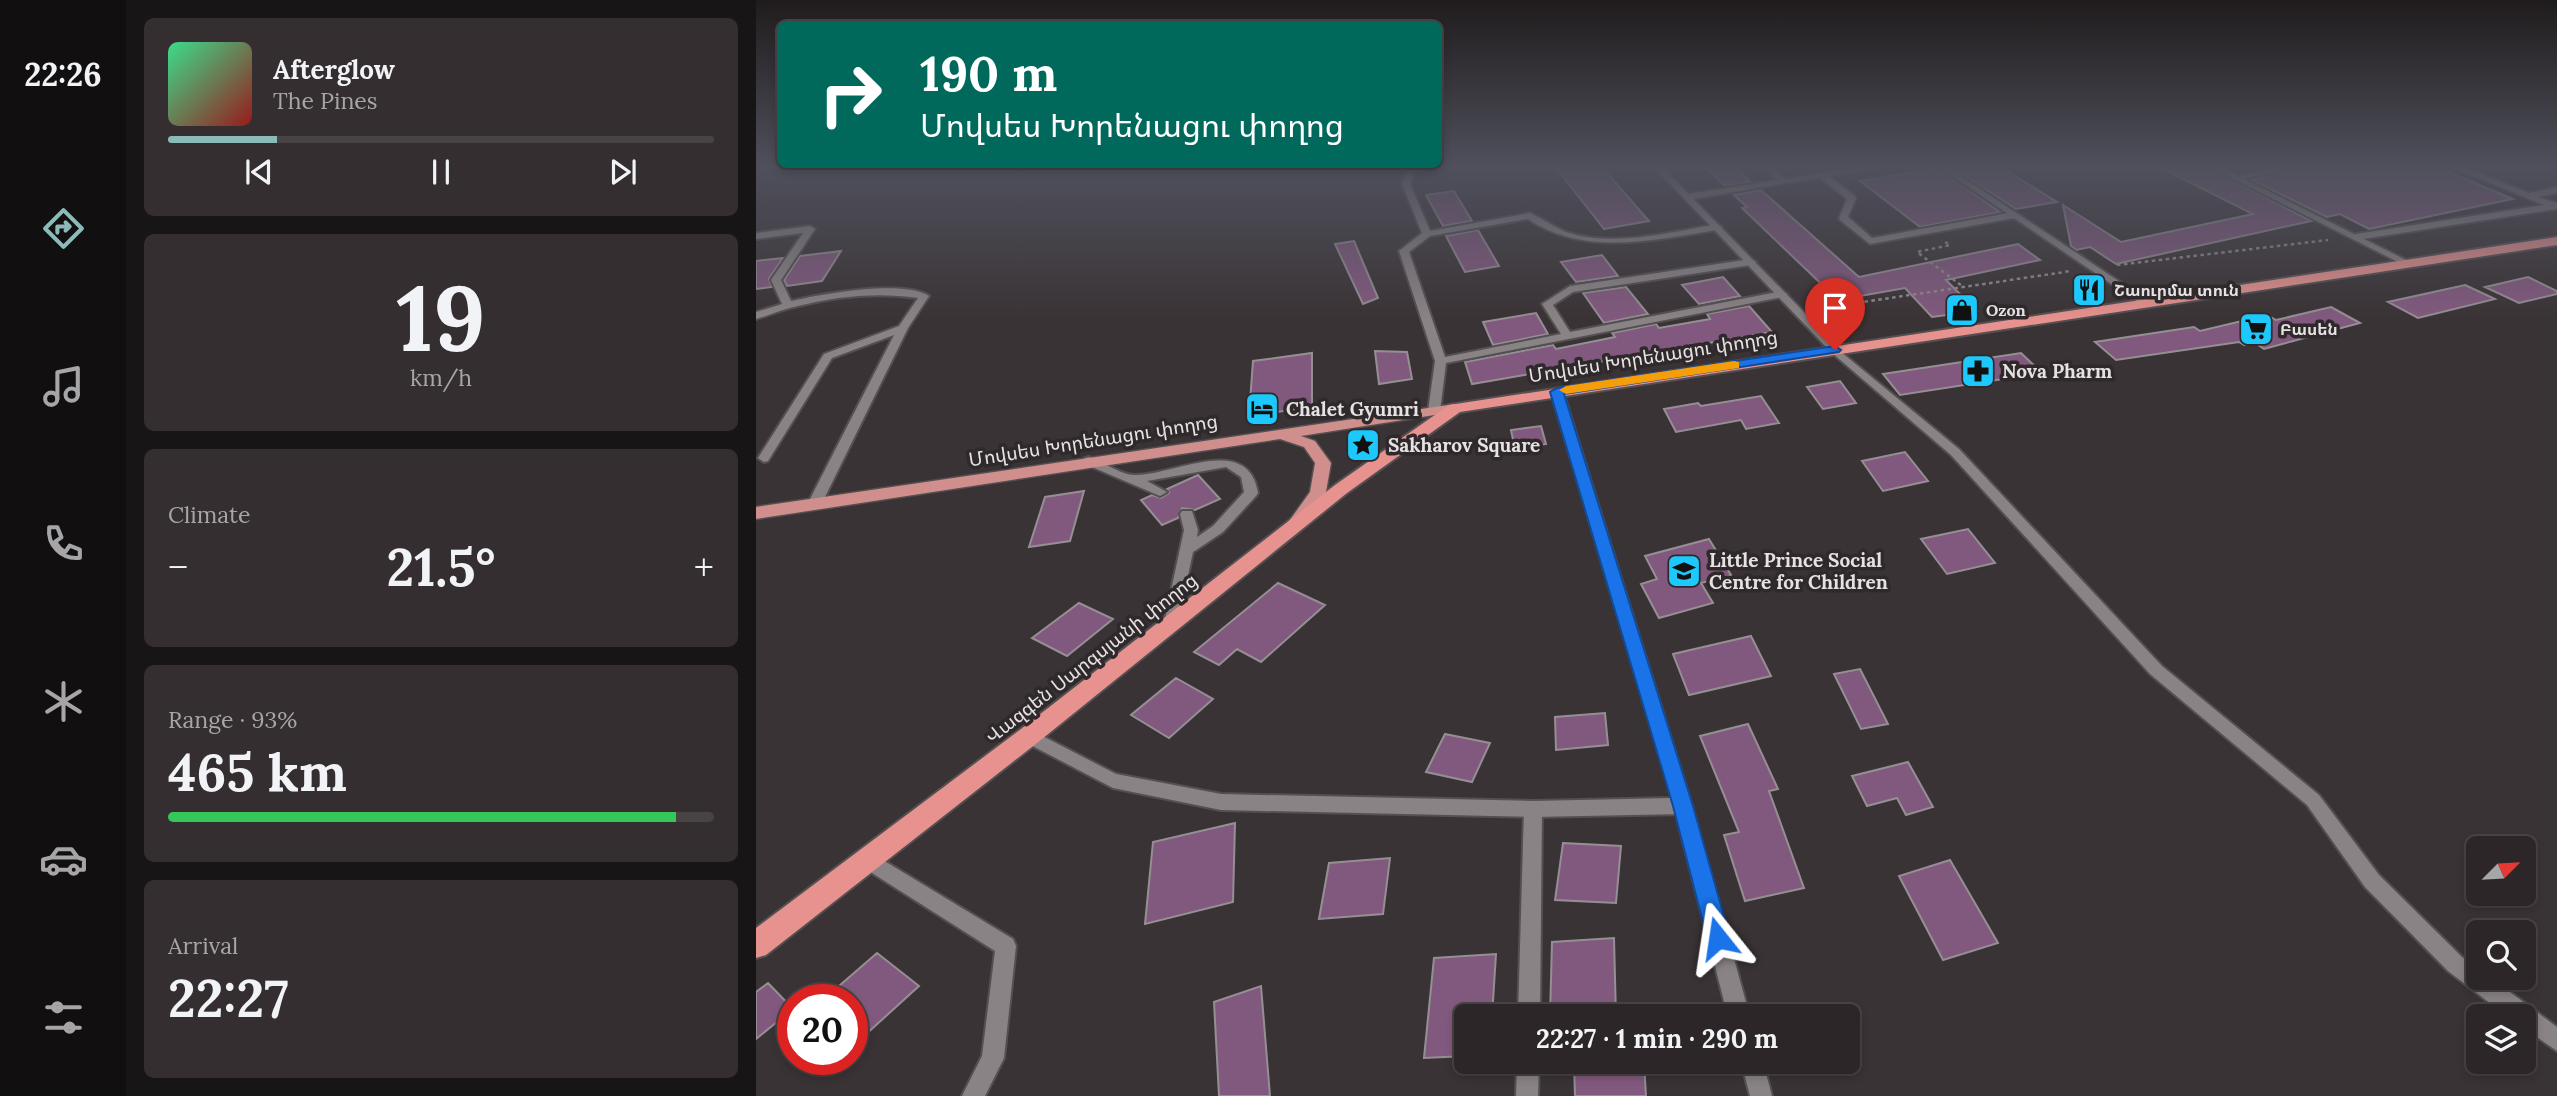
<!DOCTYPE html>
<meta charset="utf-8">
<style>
:root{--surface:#2c2628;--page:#342e30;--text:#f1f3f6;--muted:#a6a5a8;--line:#484345;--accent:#8bbbb9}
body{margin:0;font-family:Lora,"Noto Sans Armenian",serif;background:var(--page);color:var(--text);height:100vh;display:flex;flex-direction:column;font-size:26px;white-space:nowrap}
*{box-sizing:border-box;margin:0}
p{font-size:23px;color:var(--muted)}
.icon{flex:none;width:38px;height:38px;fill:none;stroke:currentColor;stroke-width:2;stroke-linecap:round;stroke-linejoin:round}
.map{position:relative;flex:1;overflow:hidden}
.drawer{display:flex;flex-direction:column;gap:18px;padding:18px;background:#181516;width:630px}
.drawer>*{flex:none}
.banner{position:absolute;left:21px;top:21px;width:665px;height:147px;border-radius:10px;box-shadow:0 4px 10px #0003,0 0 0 2px var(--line);background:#00695c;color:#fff;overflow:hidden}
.needle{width:46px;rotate:66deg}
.buttons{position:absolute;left:1710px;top:836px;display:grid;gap:14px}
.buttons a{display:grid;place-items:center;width:70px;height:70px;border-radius:10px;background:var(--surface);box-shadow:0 4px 10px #0003,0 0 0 2px var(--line);font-size:35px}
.speed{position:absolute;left:21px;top:984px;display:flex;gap:14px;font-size:35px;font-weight:700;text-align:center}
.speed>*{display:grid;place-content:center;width:91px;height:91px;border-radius:50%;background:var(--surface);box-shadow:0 4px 10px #0003,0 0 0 2px var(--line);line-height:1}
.speed .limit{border:10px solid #d22;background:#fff;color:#111}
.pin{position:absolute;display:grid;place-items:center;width:60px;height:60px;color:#fff;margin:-72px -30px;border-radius:50% 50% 50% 0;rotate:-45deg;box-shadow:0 0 7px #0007}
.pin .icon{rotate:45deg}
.me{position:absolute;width:77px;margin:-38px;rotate:345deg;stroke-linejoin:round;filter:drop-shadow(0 0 5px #0008)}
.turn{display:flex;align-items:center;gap:24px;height:147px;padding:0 28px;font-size:32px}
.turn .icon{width:91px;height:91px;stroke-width:2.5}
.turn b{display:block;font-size:49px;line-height:60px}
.big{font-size:52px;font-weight:800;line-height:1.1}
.drawer .widget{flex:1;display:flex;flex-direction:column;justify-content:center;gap:10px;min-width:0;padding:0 24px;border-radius:10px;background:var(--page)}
.drawer .dial{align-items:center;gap:0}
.dial b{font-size:91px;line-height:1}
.song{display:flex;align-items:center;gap:21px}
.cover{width:84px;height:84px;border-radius:10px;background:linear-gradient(135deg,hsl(150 70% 55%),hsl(0 70% 35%))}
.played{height:7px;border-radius:4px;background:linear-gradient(90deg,var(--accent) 20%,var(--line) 20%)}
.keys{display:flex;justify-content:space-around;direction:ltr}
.heat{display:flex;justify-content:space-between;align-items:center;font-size:38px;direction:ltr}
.charge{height:10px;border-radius:5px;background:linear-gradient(90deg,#34c759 93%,var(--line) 0)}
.trip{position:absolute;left:698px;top:1004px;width:406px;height:70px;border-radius:10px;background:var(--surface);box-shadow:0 4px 10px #0003,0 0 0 2px var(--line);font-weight:800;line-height:70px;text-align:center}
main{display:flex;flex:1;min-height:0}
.dock{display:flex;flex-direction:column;width:126px;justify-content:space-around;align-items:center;background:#120f10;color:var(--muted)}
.dock .icon{width:49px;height:49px}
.dock .current{color:var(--accent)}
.dock b{font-size:32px;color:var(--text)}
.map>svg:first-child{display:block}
.building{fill:#82597e;stroke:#958f94;stroke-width:2}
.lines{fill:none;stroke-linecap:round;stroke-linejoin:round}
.service-casing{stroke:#544f51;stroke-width:4}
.minor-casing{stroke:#544f51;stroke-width:4}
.tertiary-casing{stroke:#544f51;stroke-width:4}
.primary-casing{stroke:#544f51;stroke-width:3}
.trunk-casing{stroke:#544f51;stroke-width:4}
.path{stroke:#908b8d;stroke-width:2.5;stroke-dasharray:3.5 3.5;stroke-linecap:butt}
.service{fill:#8a8385;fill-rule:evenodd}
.minor{fill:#8a8385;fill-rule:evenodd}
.tertiary{fill:#8a8385;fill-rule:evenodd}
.primary{fill:#d08e8c;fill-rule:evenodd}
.trunk{fill:#e7928e;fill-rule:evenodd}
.route{fill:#1a73e8;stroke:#114b97;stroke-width:2}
.slow{fill:#f59e0b}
.labels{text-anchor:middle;stroke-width:7;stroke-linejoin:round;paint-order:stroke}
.far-poi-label{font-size:16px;font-weight:bold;fill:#e6e2e4;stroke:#2f292b;text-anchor:start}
.street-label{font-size:19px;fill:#e6e2e4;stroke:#2f292b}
.poi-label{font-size:19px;font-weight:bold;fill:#e6e2e4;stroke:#2f292b;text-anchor:start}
</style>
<main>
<nav class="dock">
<b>22:26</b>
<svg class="icon current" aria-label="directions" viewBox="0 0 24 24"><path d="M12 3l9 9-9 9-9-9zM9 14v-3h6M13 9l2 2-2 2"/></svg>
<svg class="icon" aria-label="music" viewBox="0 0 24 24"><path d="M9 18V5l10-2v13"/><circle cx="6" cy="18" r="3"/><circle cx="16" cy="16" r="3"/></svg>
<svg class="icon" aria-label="phone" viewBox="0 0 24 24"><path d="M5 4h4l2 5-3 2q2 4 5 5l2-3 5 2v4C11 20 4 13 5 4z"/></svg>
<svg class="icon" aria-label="climate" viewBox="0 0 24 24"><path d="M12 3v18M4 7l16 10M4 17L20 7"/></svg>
<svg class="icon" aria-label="car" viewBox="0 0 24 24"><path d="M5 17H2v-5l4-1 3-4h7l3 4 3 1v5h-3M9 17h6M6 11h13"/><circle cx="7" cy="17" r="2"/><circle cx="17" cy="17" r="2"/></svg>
<svg class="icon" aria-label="filters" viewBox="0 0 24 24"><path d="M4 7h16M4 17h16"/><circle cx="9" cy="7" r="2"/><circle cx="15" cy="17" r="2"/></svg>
</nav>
<section class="drawer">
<div class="widget">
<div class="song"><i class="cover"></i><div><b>Afterglow</b><p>The Pines</p></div></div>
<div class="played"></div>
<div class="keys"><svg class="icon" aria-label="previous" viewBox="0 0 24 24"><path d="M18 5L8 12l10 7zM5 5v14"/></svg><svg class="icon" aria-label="pause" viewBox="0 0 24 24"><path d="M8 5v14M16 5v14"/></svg><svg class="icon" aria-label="next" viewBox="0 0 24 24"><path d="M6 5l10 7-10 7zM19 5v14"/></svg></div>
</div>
<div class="widget dial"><b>19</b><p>km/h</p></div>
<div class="widget"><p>Climate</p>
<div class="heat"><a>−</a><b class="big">21.5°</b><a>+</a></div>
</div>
<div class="widget"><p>Range · 93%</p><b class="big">465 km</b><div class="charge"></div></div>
<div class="widget"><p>Arrival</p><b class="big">22:27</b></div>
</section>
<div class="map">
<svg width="1801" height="1096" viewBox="0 0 1801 1096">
<rect width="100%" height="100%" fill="#3a3335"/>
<!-- building -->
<path class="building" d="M800 168H847L893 221 848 229Z
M950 168H980L995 182 969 186Z
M1182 168 1244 212 1164 227 1104 181Z
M1197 168H1246L1301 202 1260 209Z
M1405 168H1454L1555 221 1360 264 1334 247 1320 250 1315 246 1307 205 1365 242 1497 214Z
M1539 168H1621L1636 175 1655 168H1683L1757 199 1613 229 1584 214 1571 217 1496 180Z
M1005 190 1103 277 1262 244 1284 260 1190 280 1221 311 1176 317 1149 288 1082 300 986 208 991 207 978 195Z
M698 191 716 221 687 226 670 195Z
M722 230 743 266 709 272 690 236Z
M598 241 622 298 607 304 579 244Z
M85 251 66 281 31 286 28 280 44 256Z
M846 255 862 276 820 282 805 262Z
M27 258 13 279 16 287 0 289V261Z
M967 277 984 296 943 304 926 285Z
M1772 277 1801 291V294L1763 303 1729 287Z
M1709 285 1739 299 1662 318 1632 302Z
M870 287 892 314 848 323 827 293Z
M993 306 1016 332 716 384 709 362 797 345 800 349 859 337 856 333 900 324 903 328 954 319 951 314Z
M1575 307 1604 323 1508 349 1498 342 1488 345 1483 342 1360 360 1339 342 1438 327 1444 331 1511 315 1520 320Z
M780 313 792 334 737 345 727 322Z
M619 351 651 352 656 379 623 384Z
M556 353V407L493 416 497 361Z
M1265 353 1286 373 1144 395 1127 374Z
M1084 381 1100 403 1067 409 1051 387Z
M1005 396 1023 423 990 429 985 420 920 432 908 409 942 403 945 406Z
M785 426 790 444 759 449 755 430Z
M1149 452 1172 481 1127 491 1106 461Z
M442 475 464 499 439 510 426 508 422 518 406 525 385 500 396 495 405 498 413 493 411 489Z
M328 491 314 541 273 547 289 497Z
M1212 529 1239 563 1191 574 1165 539Z
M953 539 975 575 945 583 957 603 903 618 885 584 901 579 889 556Z
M522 583 569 605 505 662 481 649 463 665 438 652Z
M323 603 357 619 311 656 276 638Z
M995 636 1015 676 933 695 917 654Z
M1104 669 1132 724 1105 729 1078 674Z
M420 678 457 699 413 738 375 715Z
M849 713 852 745 800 750 799 717Z
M992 724 1022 789 1013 791 1048 888 989 901 968 835 983 832 944 736Z
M689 734 734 743 716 782 670 772Z
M1152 762 1177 807 1150 815 1141 798 1111 806 1096 776Z
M479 823 477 902 389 924 397 842Z
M807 843 865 846 860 903 799 900Z
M634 858 627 914 563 919 573 863Z
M1194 860 1242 943 1187 960 1143 876Z
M858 938 860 1017H794L796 942Z
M121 953 163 986 96 1047V999H68Z
M740 954 736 1017H710V1056L668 1058 678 958Z
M12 983 37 1009 0 1039V992Z
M505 986 514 1096H463L458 1002Z
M818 1062H888L890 1096H819Z"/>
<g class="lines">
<!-- service casing -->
<g class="service-casing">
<path id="service" d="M653 168H664L659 171 654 184 674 231 774 213C788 219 799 228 813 233 860 247 915 232 961 224L966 227 961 230C898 240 829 257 772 219L674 236 653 252 689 357 805 334 786 304 814 286 995 259 1000 262 995 265 817 292 797 305 814 332 1026 291 1031 294 1026 297 690 363 684 411 682 414H674L672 411 679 361 643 251 666 233 646 184Z
M1521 168H1536L1480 181 1476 178Z
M1698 168H1709L1773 193 1801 187V193L1782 197 1801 203V209L1600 240 1595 237 1600 234 1788 205Z
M1063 173H1069L1099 196 1100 198 1092 217 1116 238 1258 212 1262 215 1258 218 1114 244 1084 220 1083 218 1091 199 1063 177Z
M54 226 59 229 25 280 35 301C65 294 148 279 173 296L152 328 66 503 59 507 52 503 138 335 76 358 12 461 8 462 2 458 68 354 143 326 162 298C122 292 81 296 42 306 27 309 14 315 0 319V312L26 304 15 280 47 233 0 239V233Z
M1079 347 1203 449 1406 666 1563 795 1623 875 1706 957 1722 969V978H1735L1801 1027V1051L1768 1028V1017H1752L1692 971 1609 887 1551 805 1394 674 1195 455 1075 352V348Z
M333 457C347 461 364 475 379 475 417 476 492 432 502 493L500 496 467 532 437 552 421 627H411L408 623 428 530 424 514 426 511H436L442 530 441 537 457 526 488 492 485 477 470 467 391 481 411 492 404 496 329 464 327 461 329 458Z
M927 798 933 800 936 806 994 1017H972L918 806 921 800Z
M777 801 783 803 786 809 784 1017H762L768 809 771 803Z
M112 851 257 939 260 946 248 1058 229 1096H206L226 1056 239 951 105 866 103 860 105 854Z
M761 1062H783L782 1096H760Z
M985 1062H1007L1016 1096H994Z"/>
</g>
<!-- minor casing -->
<g class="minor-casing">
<path id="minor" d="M1007 168H1016L1030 179 1100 168H1117L932 200 928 197 932 194 1022 180Z
M1184 168H1193L1394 302 1385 304Z
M1624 168H1652L1635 172Z
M801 389 807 392 936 806 933 812 927 814 777 817 465 810 357 788 267 741 265 736 267 731 273 729 360 774 465 794 777 801 916 798 795 392Z"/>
</g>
<!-- tertiary casing -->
<g class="tertiary-casing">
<path id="tertiary" d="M899 168H907L1083 348V352H1075Z
M1456 168H1466L1658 264 1650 266Z"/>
</g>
<!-- primary casing -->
<g class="primary-casing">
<path id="primary" d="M699 404 706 408 704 411 545 436 559 441 575 463 570 492 546 528 540 530 531 524 554 492 559 463 548 447 524 439 0 519V507Z"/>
</g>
<!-- trunk casing -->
<g class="trunk-casing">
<path id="trunk" d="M1801 237V245L704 412 591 493 281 743 10 955 0 958V928L265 729 579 485 693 405Z"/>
</g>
<!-- path -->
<path class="path" d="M1189 242 1194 245 1161 252 1206 286
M1361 265 1572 240
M1060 309 1315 271"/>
<!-- service -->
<use href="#service" class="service"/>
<!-- minor -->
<use href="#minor" class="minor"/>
<!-- tertiary -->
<use href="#tertiary" class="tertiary"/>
<!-- primary -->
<use href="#primary" class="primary"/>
<!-- trunk -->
<use href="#trunk" class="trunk"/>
</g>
<!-- sky -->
<linearGradient id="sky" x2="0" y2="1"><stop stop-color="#201c1d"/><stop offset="0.52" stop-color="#4f505c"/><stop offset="1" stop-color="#4f505c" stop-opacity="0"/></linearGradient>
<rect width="1801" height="321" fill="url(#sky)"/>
<!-- route -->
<path class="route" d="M1079 346 1085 350 1083 352 808 394 937 806 974 938 970 945 962 949 954 945 951 938 917 806 794 392 801 388Z"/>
<!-- slow -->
<path class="slow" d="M978 361 983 362V368L810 394 803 390 810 386Z"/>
<!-- icons -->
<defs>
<g id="restaurant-square" transform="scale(1.75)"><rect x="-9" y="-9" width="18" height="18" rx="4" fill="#1dc9fc" stroke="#2f292b"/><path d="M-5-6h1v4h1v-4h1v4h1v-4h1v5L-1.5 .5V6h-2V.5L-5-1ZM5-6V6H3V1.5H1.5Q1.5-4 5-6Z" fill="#111"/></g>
<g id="shop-square" transform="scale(1.75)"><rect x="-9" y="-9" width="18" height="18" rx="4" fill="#1dc9fc" stroke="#2f292b"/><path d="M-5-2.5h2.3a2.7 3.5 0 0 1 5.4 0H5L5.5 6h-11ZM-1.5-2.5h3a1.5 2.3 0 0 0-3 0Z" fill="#111"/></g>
<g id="supermarket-square" transform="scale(1.75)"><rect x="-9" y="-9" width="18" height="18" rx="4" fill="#1dc9fc" stroke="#2f292b"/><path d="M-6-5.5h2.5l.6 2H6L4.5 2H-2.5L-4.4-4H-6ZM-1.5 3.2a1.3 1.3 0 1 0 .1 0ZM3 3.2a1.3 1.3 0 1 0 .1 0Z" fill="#111"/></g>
<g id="pharmacy-square" transform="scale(1.75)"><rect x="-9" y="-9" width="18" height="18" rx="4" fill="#1dc9fc" stroke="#2f292b"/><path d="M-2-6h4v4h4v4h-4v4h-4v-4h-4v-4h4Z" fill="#111"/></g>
<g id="hotel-square" transform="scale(1.75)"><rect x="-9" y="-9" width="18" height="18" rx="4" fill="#1dc9fc" stroke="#2f292b"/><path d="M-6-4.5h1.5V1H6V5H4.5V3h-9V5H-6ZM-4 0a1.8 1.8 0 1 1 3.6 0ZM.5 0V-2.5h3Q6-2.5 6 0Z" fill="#111"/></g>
<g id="sight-square" transform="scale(1.75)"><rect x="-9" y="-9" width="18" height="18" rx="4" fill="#1dc9fc" stroke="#2f292b"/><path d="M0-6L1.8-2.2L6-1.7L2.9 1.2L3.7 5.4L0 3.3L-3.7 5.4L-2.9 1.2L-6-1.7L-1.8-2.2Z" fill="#111"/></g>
<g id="school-square" transform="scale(1.75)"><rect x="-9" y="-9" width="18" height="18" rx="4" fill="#1dc9fc" stroke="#2f292b"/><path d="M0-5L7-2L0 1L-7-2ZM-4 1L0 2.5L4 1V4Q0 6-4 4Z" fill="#111"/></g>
</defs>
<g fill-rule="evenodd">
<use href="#restaurant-square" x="1333" y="290"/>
<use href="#shop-square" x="1206" y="310"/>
<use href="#supermarket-square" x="1500" y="329"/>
<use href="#pharmacy-square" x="1222" y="371"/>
<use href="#hotel-square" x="506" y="409"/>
<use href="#sight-square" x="607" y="445"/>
<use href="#school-square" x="928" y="571"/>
</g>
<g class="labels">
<!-- far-poi labels -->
<g class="far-poi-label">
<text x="1358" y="296">Շաուրմա տուն</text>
<text x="1230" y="316">Ozon</text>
<text x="1524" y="335">Բասեն</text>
</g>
<!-- street labels -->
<g class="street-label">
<text transform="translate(897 356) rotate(-9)" y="7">Մովսես Խորենացու փողոց</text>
<text transform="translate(337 440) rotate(-9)" y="7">Մովսես Խորենացու փողոց</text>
<text transform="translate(335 658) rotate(-38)" y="7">Վազգեն Սարգսյանի փողոց</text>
</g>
<!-- poi labels -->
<g class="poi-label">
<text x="1246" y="378">Nova Pharm</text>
<text x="530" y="416">Chalet Gyumri</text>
<text x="632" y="452">Sakharov Square</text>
<text x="953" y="567">Little Prince Social<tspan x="953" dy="22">Centre for Children</tspan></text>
</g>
</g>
</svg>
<div class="buttons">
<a><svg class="needle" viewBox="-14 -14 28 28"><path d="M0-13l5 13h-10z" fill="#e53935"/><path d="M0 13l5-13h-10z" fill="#a6a5a8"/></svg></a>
<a><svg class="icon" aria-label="search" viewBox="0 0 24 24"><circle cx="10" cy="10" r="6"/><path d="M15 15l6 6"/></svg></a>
<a><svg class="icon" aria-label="layers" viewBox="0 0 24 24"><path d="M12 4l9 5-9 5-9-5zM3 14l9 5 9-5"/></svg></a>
</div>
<div class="speed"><div class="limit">20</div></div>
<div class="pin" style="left:1079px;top:350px;background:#d93025"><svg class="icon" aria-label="arrive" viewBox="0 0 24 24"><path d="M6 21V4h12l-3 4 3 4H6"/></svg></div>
<svg class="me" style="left:962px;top:938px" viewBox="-20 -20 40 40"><path d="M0-17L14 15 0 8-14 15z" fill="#1a73e8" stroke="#fff" stroke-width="4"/></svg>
<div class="trip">22:27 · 1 min · 290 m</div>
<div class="banner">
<div class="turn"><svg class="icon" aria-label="right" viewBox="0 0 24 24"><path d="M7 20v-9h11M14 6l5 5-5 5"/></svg><div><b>190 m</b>Մովսես Խորենացու փողոց</div></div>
</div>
</div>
</main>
